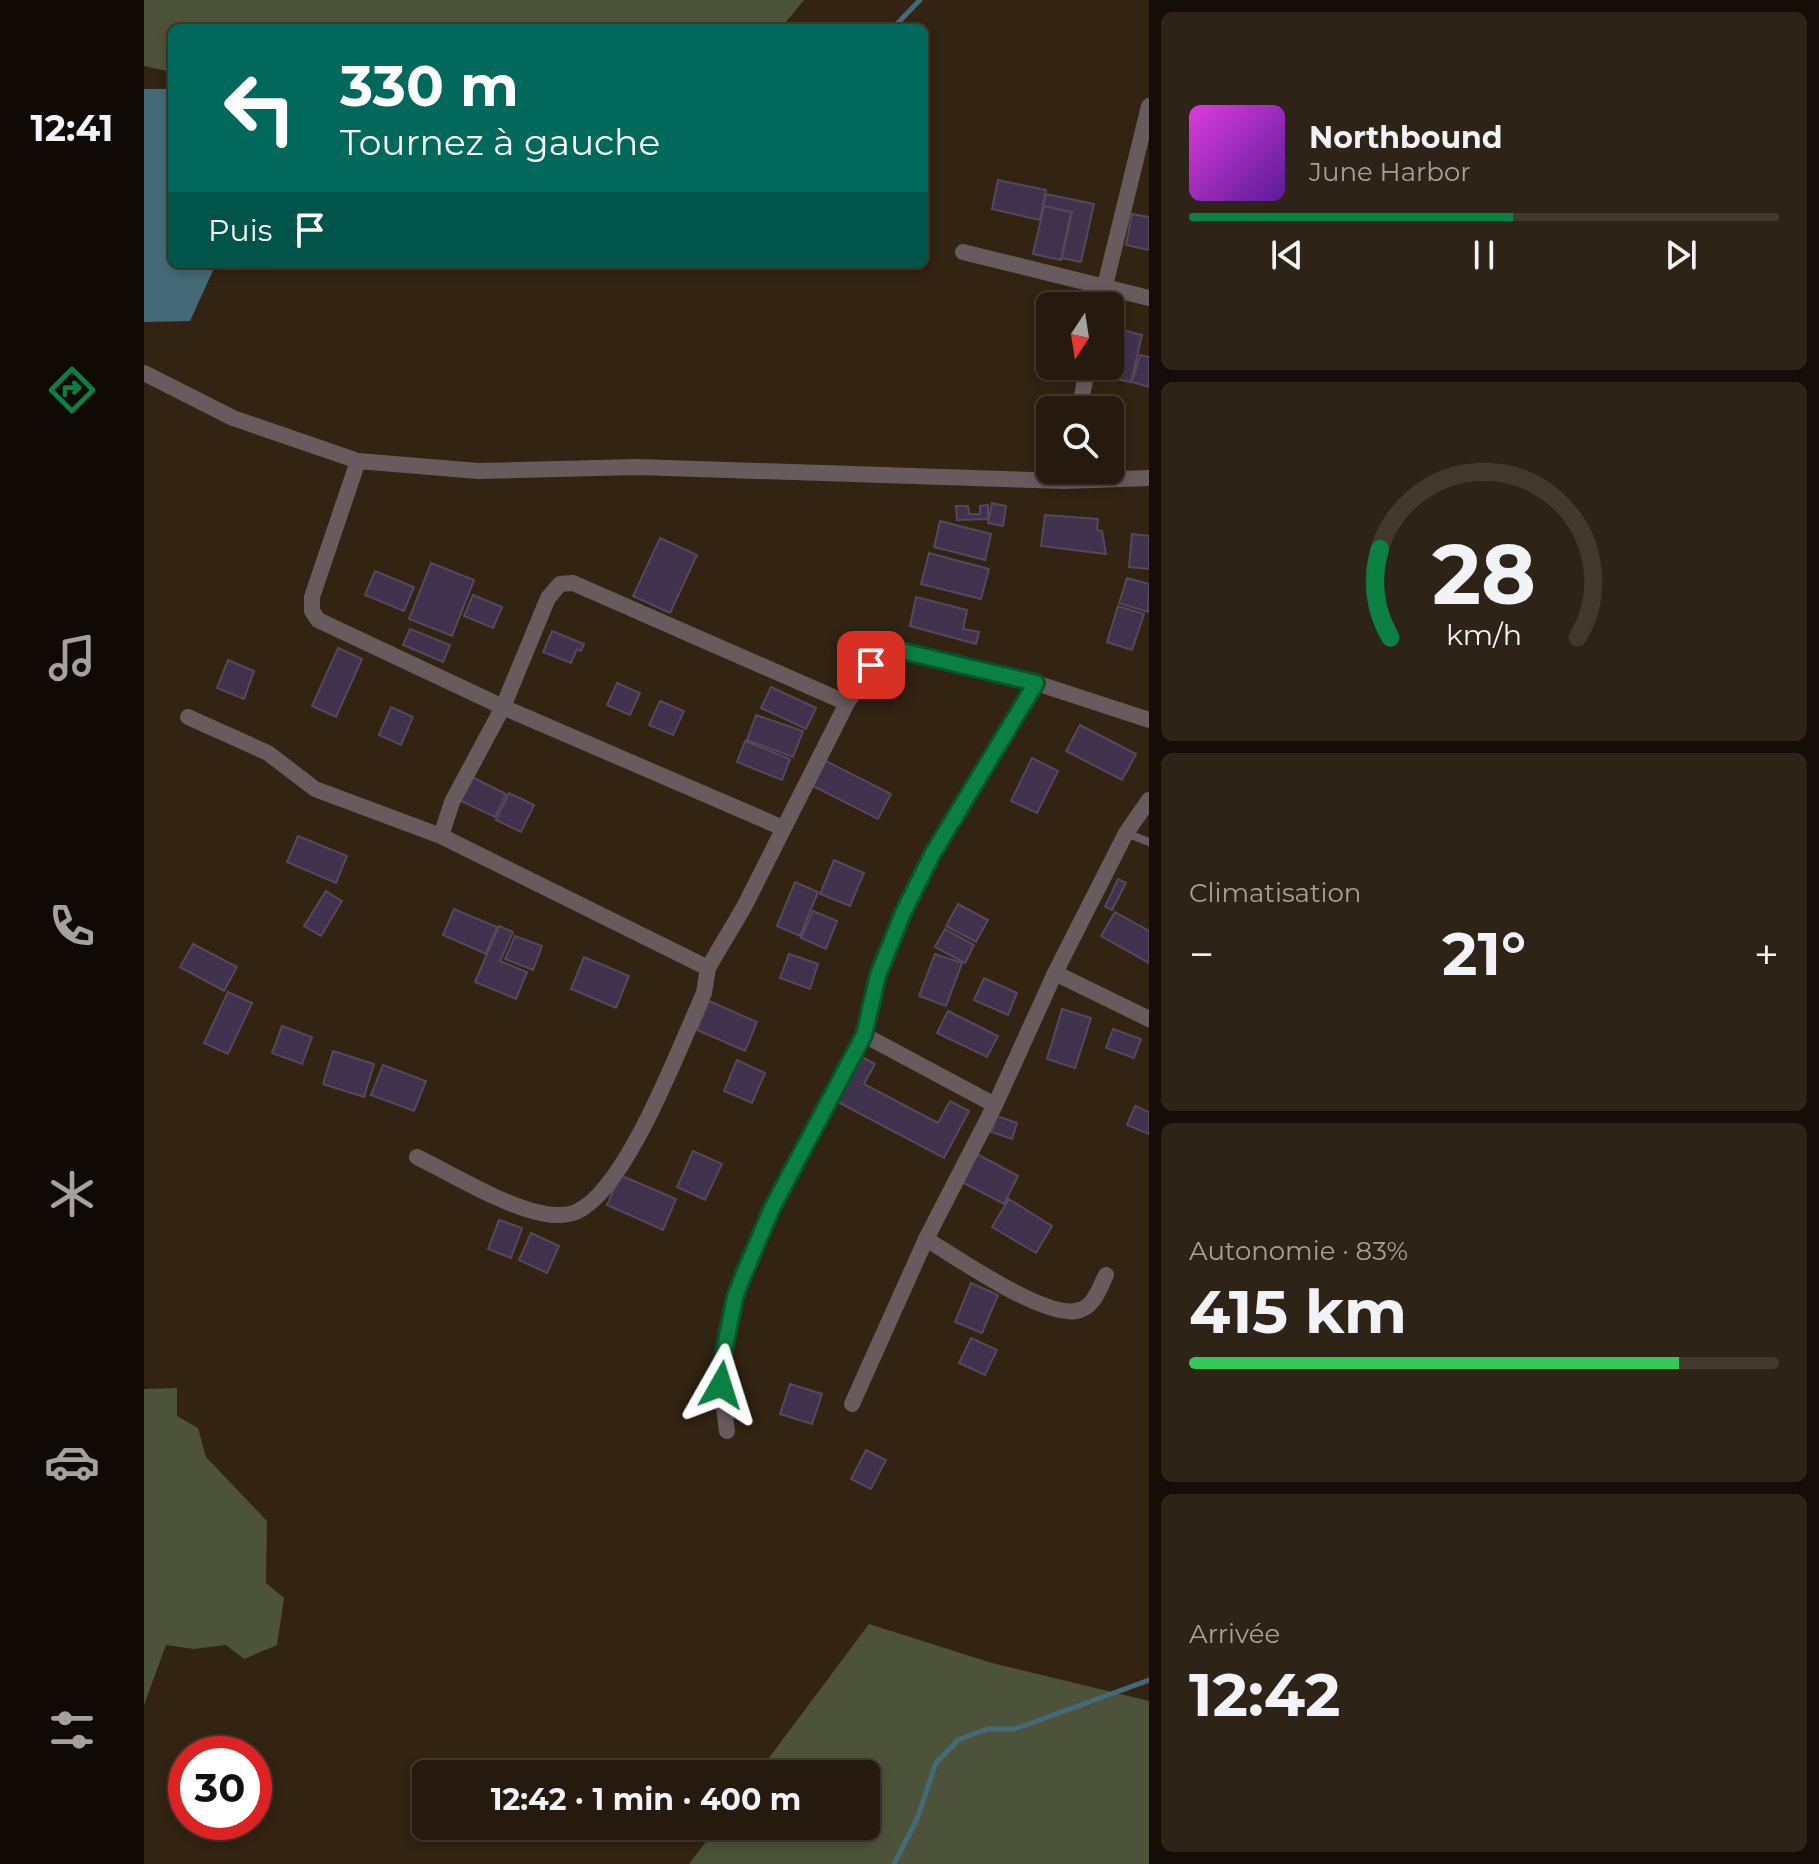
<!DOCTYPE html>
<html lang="fr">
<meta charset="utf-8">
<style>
:root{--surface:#261a0e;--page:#2e2317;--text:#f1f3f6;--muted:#a4a19e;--line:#42382e;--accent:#0b8043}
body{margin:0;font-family:Montserrat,sans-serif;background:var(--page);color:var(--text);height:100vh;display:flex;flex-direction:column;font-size:30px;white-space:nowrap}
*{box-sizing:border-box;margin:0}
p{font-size:26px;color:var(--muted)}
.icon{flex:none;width:44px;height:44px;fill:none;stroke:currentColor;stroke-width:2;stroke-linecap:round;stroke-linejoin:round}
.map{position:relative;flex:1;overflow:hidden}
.details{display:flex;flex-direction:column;gap:12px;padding:12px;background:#150e08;width:670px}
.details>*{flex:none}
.guide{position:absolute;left:24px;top:24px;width:760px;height:244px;border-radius:12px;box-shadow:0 4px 12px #0003,0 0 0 2px var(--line);background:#00695c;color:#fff;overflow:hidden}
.needle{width:52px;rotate:192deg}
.fabs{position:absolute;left:892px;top:292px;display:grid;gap:16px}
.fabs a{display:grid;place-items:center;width:88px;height:88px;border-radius:12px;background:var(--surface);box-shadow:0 4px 12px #0003,0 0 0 2px var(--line);font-size:40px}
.speed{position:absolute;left:24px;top:1736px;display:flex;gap:16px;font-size:40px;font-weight:700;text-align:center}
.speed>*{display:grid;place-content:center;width:104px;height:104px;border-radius:50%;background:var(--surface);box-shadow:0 4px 12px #0003,0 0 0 2px var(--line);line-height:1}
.speed .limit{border:12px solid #d22;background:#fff;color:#111}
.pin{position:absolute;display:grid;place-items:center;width:68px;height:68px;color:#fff;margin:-34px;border-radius:16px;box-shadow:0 4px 12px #0006}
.me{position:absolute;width:88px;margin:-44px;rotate:6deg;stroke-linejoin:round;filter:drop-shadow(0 0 6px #0008)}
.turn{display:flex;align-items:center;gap:28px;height:168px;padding:0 40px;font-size:36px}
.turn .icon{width:104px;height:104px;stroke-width:2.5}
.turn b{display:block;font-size:56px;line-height:68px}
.then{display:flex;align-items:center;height:76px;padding:0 40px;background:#0003;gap:16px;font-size:30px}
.big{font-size:60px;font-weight:700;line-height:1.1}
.details .tile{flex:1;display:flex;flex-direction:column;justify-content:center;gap:12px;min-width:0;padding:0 28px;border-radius:12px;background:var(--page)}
.details .dial{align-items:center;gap:0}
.dial svg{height:208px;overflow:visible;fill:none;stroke:var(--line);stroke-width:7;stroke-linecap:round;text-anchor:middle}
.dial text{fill:var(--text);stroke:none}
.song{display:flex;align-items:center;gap:24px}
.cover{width:96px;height:96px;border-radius:12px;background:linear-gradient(135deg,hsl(300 70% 55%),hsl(270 70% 35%))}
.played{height:8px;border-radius:4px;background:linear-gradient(90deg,var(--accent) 55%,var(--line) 55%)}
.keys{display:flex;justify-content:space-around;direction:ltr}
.heat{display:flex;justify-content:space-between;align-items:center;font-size:44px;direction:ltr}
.charge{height:12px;border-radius:6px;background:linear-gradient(90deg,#34c759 83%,var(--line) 0)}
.trip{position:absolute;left:268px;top:1760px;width:468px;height:80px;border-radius:12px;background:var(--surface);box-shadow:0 4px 12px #0003,0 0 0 2px var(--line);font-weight:700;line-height:80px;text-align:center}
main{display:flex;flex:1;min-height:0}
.dock{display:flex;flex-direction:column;width:144px;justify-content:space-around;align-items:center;background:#0f0a06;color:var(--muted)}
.dock .icon{width:56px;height:56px}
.dock .selected{color:var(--accent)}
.dock b{font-size:36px;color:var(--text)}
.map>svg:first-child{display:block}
.green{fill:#4d523a}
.water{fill:#446a78}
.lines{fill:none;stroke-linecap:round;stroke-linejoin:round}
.stream{stroke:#446a78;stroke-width:5}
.building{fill:#40324c;stroke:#53485c;stroke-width:2}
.lane{stroke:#685b5d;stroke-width:8}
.street{stroke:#685b5d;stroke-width:16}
.route-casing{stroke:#07532c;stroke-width:20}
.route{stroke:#0b8043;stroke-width:14}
</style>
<main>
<nav class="dock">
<b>12:41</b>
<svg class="icon selected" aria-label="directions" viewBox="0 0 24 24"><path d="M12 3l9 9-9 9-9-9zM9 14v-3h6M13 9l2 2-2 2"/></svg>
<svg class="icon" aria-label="music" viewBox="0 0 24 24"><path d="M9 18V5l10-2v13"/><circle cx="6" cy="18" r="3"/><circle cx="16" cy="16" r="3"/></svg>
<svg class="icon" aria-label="phone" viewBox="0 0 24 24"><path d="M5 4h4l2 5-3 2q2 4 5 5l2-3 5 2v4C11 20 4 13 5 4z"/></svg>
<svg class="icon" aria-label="climate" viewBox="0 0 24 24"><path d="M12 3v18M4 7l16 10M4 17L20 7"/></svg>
<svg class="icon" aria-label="car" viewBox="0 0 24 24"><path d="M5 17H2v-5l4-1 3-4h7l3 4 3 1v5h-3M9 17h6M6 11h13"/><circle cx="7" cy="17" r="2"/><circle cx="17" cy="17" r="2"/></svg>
<svg class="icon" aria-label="filters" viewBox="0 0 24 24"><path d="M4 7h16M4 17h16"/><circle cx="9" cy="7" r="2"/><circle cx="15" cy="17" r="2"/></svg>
</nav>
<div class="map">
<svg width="1005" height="1864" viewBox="0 0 1005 1864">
<rect width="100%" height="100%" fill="#322312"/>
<!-- green -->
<path class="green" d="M0 0H660L637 28H28V72L0 66Z
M33 1388V1416L54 1428 62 1457 123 1521 122 1583 140 1598 133 1645 100 1659 82 1645 50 1649 22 1645 0 1705V1389Z
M725 1624 848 1663 1005 1701V1864H545L574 1826H722V1774H613Z"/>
<!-- water -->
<path class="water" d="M0 89H28V264H72L46 321 0 322Z"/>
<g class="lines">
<!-- stream -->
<path class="stream" d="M749 28 776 0
M750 1864 773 1819 792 1763 814 1740 843 1729H871L1005 1680"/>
</g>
<!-- building -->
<path class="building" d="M854 180 902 190 896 220 848 209Z
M902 194 950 204 937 262 918 258 928 212 899 206Z
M900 206 927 212 917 260 889 254Z
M988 214 1005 217V250L982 245Z
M974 329 998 335 987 382 962 377Z
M996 355 1005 357V387L988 382Z
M848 503 862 506 859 526 844 523Z
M844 505V519L813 520 812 506H824L825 514H836V506Z
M901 515 954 519 953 530 958 531 962 554 897 546Z
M796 521 847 534 841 560 790 547Z
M988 534 1005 536V569L985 567Z
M516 538 553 555 526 613 489 596Z
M785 553 845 569 837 599 777 584Z
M287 563 330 580 308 636 265 619Z
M231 571 270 587 260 611 221 595Z
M983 578 1005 584 1004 612 975 603Z
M329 595 358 607 349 628 320 616Z
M772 597 823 610 819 629 835 632 832 644 766 626Z
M974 606 1000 614 988 650 963 642Z
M266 629 306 645 299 662 259 645Z
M408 631 440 644 437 651 433 649 427 663 399 652Z
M194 648 218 659 192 717 168 706Z
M84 660 110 671 100 699 73 688Z
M473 683 496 693 486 715 463 705Z
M627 687 672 708 662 729 617 708Z
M516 701 540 711 529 735 505 725Z
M247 707 269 717 257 745 235 735Z
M612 715 659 731 649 757 603 740Z
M936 725 992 754 978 780 922 751Z
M601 741 646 759 638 780 593 762Z
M888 758 914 771 893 813 867 801Z
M678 759 747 794 734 819 665 784Z
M324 775 362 794 351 817 313 799Z
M365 793 390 805 377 832 352 820Z
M154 836 203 856 192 883 143 862Z
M690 860 720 873 706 906 676 894Z
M974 879 982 883 968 910 961 907Z
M651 882 674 892 656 936 633 926Z
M182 891 198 901 177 936 160 926Z
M814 904 844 920 832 942 802 926Z
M310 909 353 927 342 954 299 935Z
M669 911 693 921 682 949 657 938Z
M971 912 1005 931V963L957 936Z
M355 926 369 932 356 961 383 972 372 999 331 982Z
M801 929 830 945 821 963 791 947Z
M371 936 398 946 389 970 361 959Z
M49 944 93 967 80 991 36 967Z
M645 954 674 964 666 989 636 978Z
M791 954 818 963 802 1006 775 996Z
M440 957 485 976 472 1008 427 989Z
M840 978 873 993 864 1015 830 1000Z
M84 992 108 1003 84 1054 60 1043Z
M565 1001 613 1022 601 1051 553 1030Z
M918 1009 947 1018 931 1068 903 1059Z
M804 1011 854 1036 843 1057 793 1033Z
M138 1026 168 1037 158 1064 128 1053Z
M969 1029 997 1039 990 1058 962 1048Z
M189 1051 230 1064 220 1097 179 1084Z
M714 1055 731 1064 720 1084 794 1123 806 1101 825 1111 800 1158 690 1100Z
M593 1060 621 1073 608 1103 580 1091Z
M239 1065 282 1081 270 1111 227 1095Z
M991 1106 1005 1112V1134L983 1125Z
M853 1116 873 1123 868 1139 847 1132Z
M549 1151 578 1164 561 1200 533 1187Z
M829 1152 874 1176 860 1204 814 1180Z
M476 1175 532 1199 519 1230 463 1205Z
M865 1199 908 1226 892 1253 848 1227Z
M355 1220 378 1228 367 1258 344 1249Z
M387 1233 415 1246 403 1273 375 1260Z
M827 1283 854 1295 838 1333 811 1322Z
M827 1338 853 1350 841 1375 815 1363Z
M646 1384 678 1394 668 1424 636 1414Z
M722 1450 742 1460 727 1489 707 1479Z"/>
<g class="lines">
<!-- lane -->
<path class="lane" d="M982 833 1005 842"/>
<!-- street -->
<path class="street" d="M819 252 1005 298
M956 306 1005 106
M0 373 89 418 214 461 334 471 493 467 921 481 1005 478
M935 410 944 366
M214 461 168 597V611L174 620 359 707 404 598 416 584 429 583 703 703
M44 717 124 753 171 789 297 836 564 968
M297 836 308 802 359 707 639 828
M911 973 1005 1019
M720 1035 851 1105
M273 1157C310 1175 363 1208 402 1214 410 1216 425 1215 432 1212 483 1190 536 1045 560 993L564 968 600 907 703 703 727 665 742 655 762 652 892 683 1005 720
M782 1239C812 1257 898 1317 932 1311 950 1308 955 1289 962 1275
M708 1404 782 1239 851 1105 911 973 982 833 1005 800
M583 1431 577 1385 579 1356 591 1297 615 1235 720 1035 734 975 759 913 789 853 892 683"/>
</g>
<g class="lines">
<!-- route casing -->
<g class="route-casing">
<path id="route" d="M577 1385 579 1356 591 1297 599 1276 629 1206 720 1035 734 975 759 913 789 853 892 683 762 652 742 655 727 665"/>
</g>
<!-- route -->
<use href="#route" class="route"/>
</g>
</svg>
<div class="fabs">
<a><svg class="needle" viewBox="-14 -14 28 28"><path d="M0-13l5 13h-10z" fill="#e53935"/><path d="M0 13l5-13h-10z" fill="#a4a19e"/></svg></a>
<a><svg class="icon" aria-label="search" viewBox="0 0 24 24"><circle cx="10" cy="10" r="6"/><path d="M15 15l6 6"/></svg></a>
</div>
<div class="speed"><div class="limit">30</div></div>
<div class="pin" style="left:727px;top:665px;background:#d93025"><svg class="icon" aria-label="arrive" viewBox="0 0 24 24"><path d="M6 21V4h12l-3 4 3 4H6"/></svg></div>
<svg class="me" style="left:577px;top:1385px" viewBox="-20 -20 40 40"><path d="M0-17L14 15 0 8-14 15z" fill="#0b8043" stroke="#fff" stroke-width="4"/></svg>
<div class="trip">12:42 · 1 min · 400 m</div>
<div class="guide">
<div class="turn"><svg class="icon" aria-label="left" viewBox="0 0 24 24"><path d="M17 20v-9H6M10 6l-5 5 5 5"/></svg><div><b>330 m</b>Tournez à gauche</div></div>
<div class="then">Puis<svg class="icon" aria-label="arrive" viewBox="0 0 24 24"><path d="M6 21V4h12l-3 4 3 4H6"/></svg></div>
</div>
</div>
<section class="details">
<div class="tile">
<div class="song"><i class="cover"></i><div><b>Northbound</b><p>June Harbor</p></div></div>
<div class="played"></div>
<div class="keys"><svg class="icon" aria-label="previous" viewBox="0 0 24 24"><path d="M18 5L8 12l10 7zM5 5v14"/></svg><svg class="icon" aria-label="pause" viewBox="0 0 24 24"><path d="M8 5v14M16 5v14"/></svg><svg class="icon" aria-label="next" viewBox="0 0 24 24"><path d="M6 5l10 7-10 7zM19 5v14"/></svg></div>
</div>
<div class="tile dial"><svg viewBox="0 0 100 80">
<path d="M14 69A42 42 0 1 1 86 69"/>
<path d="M14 69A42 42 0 0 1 10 35" stroke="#0b8043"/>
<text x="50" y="56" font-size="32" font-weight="700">28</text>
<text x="50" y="72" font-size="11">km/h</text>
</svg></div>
<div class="tile"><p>Climatisation</p>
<div class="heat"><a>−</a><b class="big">21°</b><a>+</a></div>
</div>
<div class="tile"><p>Autonomie · 83%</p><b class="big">415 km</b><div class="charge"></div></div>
<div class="tile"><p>Arrivée</p><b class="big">12:42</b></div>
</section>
</main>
